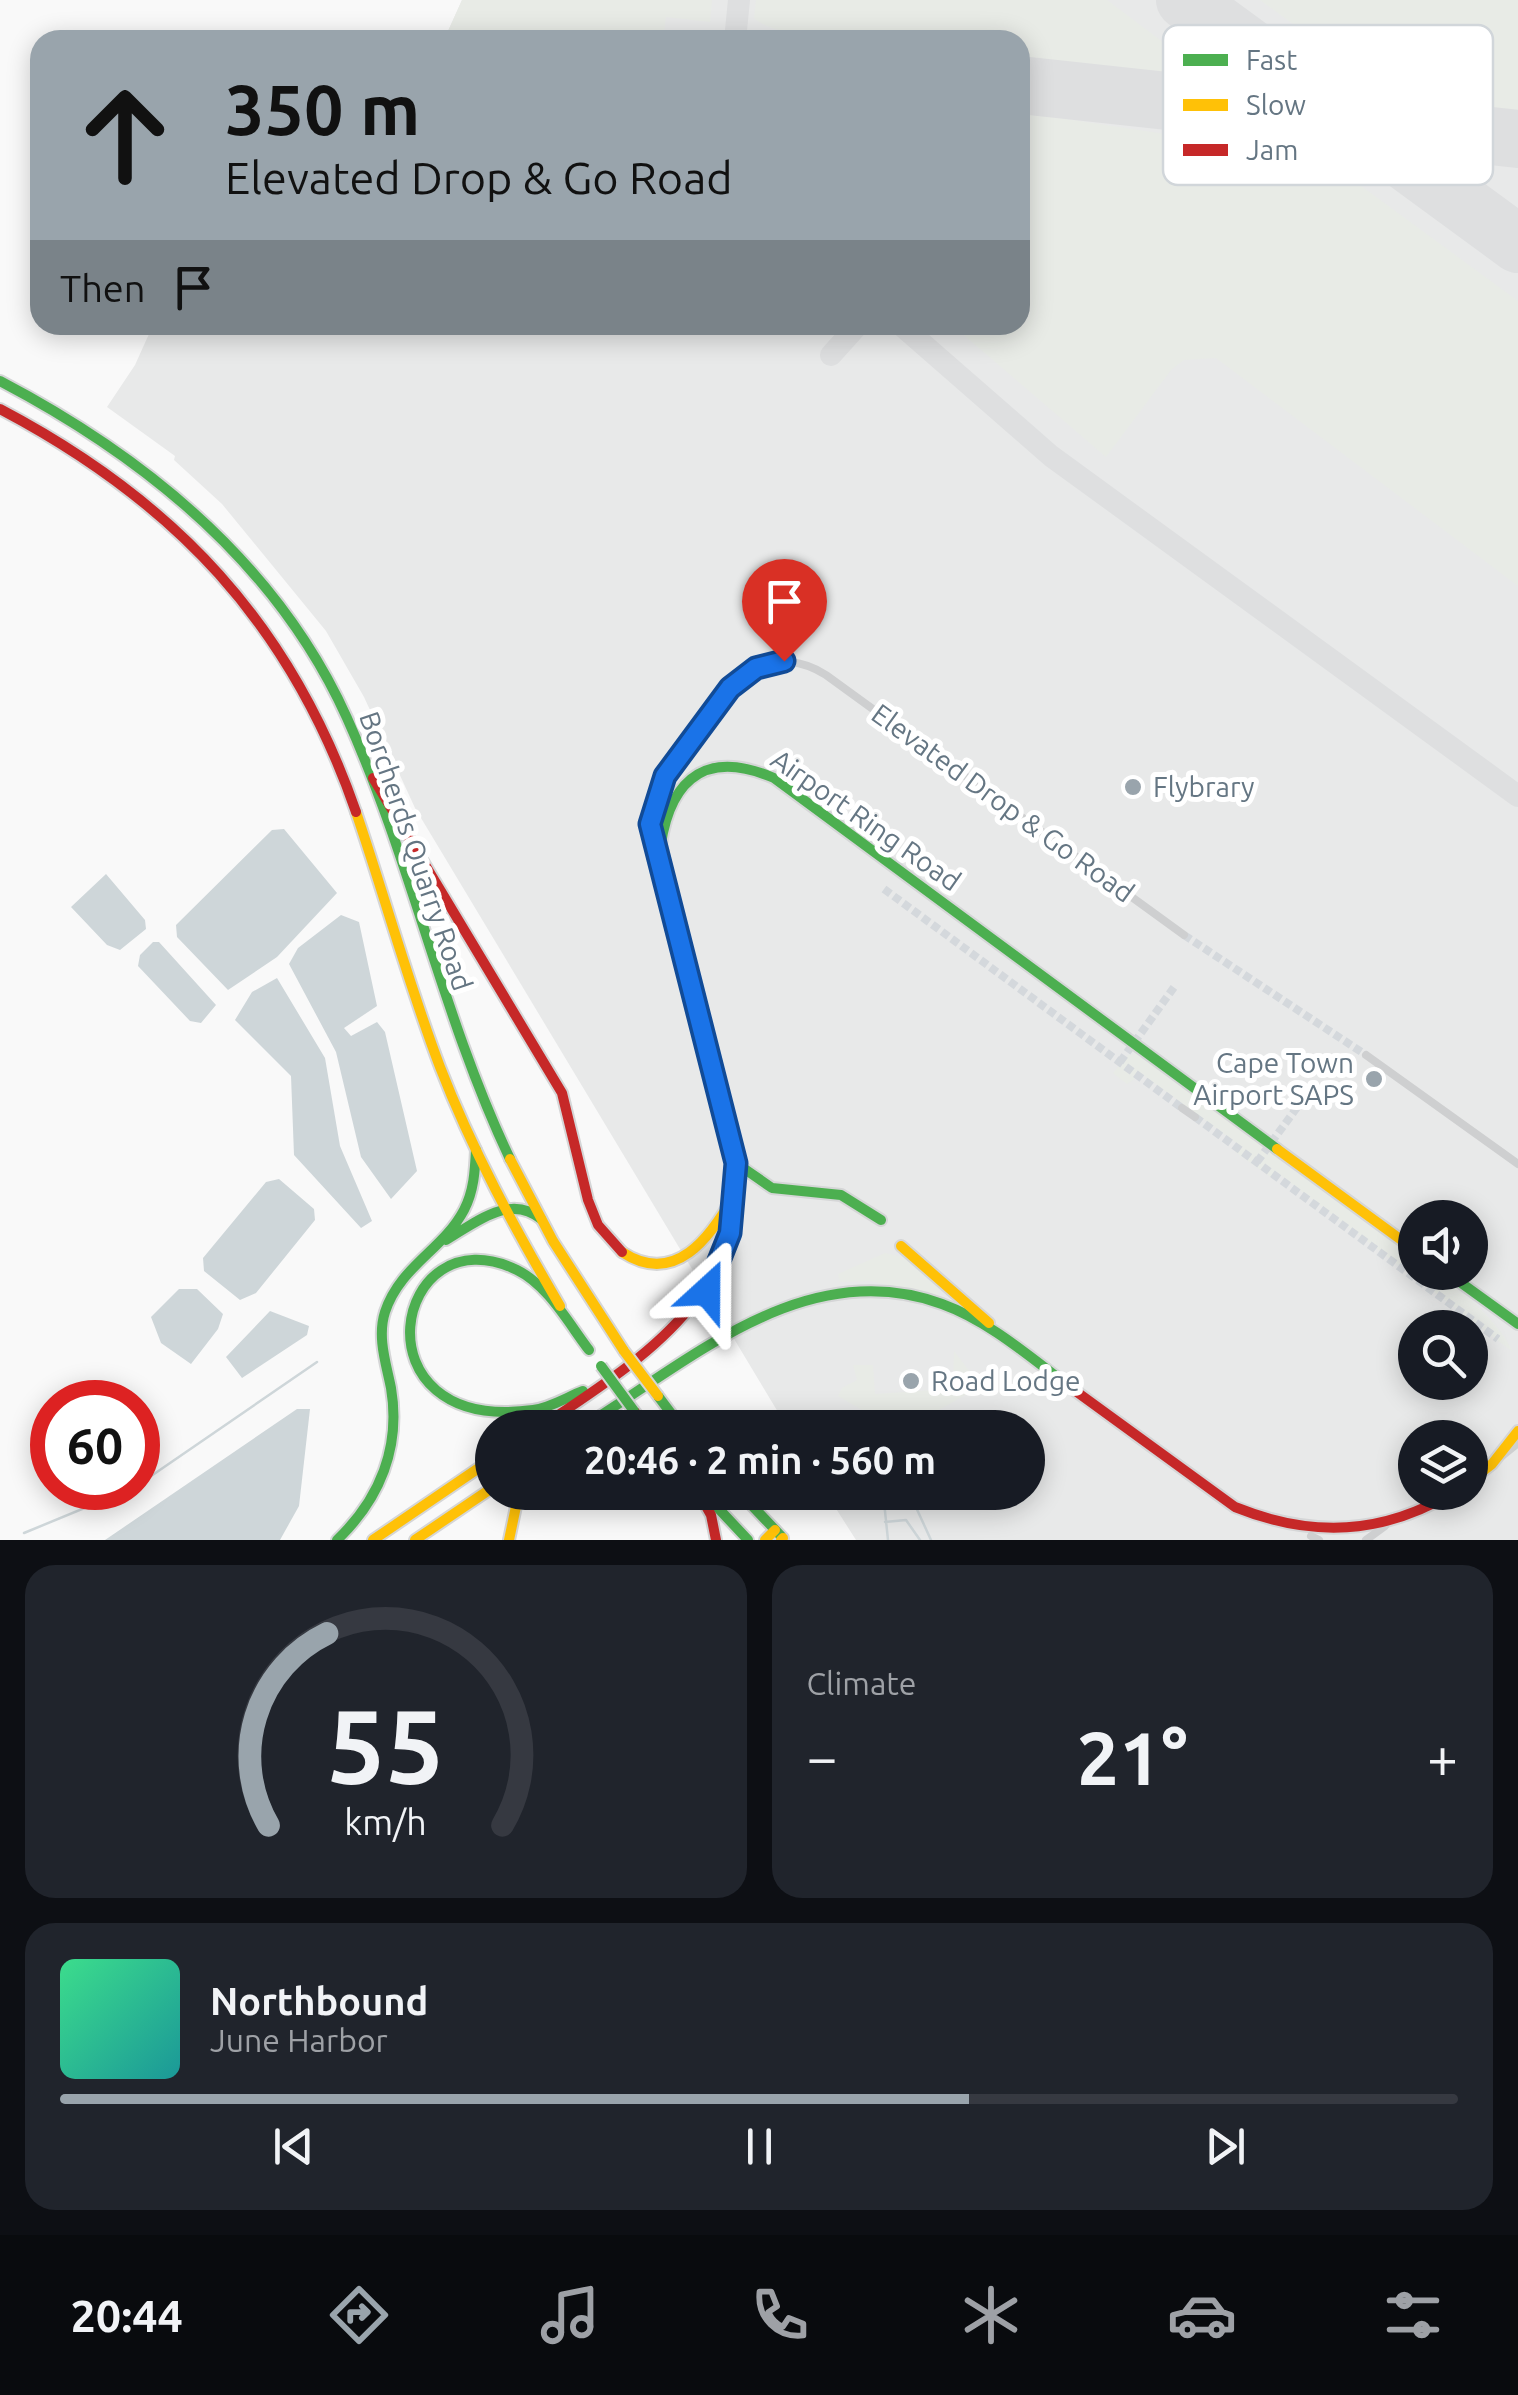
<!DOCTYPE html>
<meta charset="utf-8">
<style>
:root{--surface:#171b24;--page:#20242c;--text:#f1f3f6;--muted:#9ea1a6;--line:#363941;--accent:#99a4ac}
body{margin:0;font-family:Ubuntu,sans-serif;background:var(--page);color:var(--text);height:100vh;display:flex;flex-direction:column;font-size:38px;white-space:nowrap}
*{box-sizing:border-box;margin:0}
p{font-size:32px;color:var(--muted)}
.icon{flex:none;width:55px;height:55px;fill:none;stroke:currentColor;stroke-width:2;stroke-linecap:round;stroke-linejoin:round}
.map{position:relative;height:1540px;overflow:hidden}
.sheet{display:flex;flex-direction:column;gap:25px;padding:25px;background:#0d0f14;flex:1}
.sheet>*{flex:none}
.banner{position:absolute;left:30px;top:30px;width:1000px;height:305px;border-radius:30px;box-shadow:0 5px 25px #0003;background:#99a4ac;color:#111;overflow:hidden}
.fabs{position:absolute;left:1398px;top:1200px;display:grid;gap:20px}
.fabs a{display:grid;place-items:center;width:90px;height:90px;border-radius:50%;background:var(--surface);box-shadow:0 5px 25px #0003;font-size:50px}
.speed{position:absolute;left:30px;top:1380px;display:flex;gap:20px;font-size:50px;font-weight:700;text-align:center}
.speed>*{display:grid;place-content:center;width:130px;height:130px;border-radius:50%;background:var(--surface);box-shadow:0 5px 25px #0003;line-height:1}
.speed .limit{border:15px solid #d22;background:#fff;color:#111}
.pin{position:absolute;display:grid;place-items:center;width:85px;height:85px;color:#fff;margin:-102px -42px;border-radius:50% 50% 50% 0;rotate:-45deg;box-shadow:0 0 10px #0007}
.pin .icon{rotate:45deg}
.me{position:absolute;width:110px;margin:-55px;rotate:24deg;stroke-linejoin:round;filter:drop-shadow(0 0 8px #0008)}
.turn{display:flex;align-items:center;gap:35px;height:210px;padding:0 30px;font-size:45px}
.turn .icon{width:130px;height:130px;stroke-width:2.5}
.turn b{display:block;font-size:70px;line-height:85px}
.then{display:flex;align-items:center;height:95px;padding:0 30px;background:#0003;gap:20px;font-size:38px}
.big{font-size:75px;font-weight:700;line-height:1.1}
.sheet .widget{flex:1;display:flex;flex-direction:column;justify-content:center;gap:15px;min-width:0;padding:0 35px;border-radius:30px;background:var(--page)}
.sheet .dial{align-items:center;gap:0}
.dial svg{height:260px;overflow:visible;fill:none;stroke:var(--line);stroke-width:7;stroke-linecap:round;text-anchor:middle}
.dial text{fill:var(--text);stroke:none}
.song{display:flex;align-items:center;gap:30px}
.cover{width:120px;height:120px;border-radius:15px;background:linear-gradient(135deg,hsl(150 70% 55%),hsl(180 70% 35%))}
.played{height:10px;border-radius:5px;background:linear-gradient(90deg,var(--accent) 65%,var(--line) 65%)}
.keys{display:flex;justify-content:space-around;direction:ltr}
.heat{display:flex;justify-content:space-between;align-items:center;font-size:55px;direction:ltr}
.sheet .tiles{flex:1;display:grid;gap:25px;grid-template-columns:1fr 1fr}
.widget:last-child{grid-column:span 2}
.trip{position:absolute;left:475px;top:1410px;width:570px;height:100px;border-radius:50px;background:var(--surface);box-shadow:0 5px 25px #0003;font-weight:700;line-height:100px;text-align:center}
.dock{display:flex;height:160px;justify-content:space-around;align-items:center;background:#090b0e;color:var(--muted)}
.dock .icon{width:70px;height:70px}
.dock .selected{color:var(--accent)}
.dock b{font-size:45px;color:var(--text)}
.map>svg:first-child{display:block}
.built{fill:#e8e9e9;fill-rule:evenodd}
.green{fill:#e8ebe6}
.water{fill:#ced6d9}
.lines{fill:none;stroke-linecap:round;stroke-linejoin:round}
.stream{stroke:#ced6d9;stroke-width:2.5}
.taxiway{stroke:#dedfe0;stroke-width:22}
.runway{stroke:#dedfe0;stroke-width:58}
.street-tunnel{stroke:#d4d8dc;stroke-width:8;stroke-dasharray:8 4;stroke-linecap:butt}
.fast-casing{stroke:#d5d6d7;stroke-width:14}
.slow-casing{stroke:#d5d6d7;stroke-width:14}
.jam-casing{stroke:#d5d6d7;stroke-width:14}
.street{stroke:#cecfd0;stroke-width:8}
.fast{stroke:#4caf50;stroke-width:10}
.slow{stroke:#ffc107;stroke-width:10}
.jam{stroke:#c62828;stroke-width:10}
.fast-bridge-casing{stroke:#d5d6d7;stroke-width:14;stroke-linecap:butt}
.slow-bridge-casing{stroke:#d5d6d7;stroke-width:14;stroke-linecap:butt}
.fast-bridge{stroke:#4caf50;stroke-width:10}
.slow-bridge{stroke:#ffc107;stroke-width:10}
.route-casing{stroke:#114b97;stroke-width:25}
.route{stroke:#1a73e8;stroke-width:18}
.poi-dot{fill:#99a4ac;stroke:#fff;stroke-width:4}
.labels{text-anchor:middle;stroke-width:10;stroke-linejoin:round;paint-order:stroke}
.poi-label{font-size:28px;fill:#657683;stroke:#fff;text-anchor:start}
.street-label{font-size:28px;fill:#657683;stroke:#fff}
.key{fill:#fff;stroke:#d1d6da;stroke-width:2.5}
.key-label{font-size:28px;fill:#657683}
</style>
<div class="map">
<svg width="1518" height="1540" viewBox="0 0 1518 1540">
<rect width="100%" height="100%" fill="#f9f9f9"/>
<!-- built -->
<path class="built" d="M462 0H1518V1540H856L826 1493 1028 1492V1428L787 1427 415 808 364 697 326 631 222 504 174 460 175 456 107 407 135 365 153 325H1020V40H444ZM1415 1218H1470V1272H1415ZM1415 1328H1470V1382H1415ZM1415 1438H1470V1492H1415Z"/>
<!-- green -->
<path class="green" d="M462 0H712L710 22 666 17 663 40H444Z
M756 0H1107L1204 73 1189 76 1020 58V40C966 40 789 51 754 18Z
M1260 0H1518V111L1393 97Z
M1020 112 1323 158 1518 301V586L1216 358 1184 360 1171 370 1106 457 952 325H1020Z
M1136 1054 1415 1258V1272C1449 1273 1499 1321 1513 1352L1280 1175 1275 1180 1235 1152 1239 1145 1142 1074 1127 1084 1113 1073 1128 1055Z
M885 1253 907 1258 939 1289 937 1296 871 1281 840 1282 838 1274Z
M954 1351 981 1386 909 1427H876L867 1413 838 1396 842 1388 857 1380 853 1365H873L875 1394 948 1389 953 1383Z"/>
<!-- water -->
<path class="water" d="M284 829 337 893 277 957 228 990 177 937 176 925 272 830Z
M106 874 145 920 146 929 120 950 107 945 71 907Z
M341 915 359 922 377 1006 344 1028 351 1036 377 1022 385 1032 417 1171 391 1199 361 1157 336 1052 289 964 298 948Z
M153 942H159L216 1005 201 1023 190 1021 138 966 140 955Z
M277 978 325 1058 340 1146 372 1221 361 1228 294 1155 291 1076 235 1020 252 992Z
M279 1179 314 1209 315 1220 256 1293 240 1300 204 1271 203 1258 266 1182Z
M179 1289H197L223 1314 218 1329 191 1364 161 1343 151 1317Z
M270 1311 309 1326 307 1335 242 1378 226 1357Z
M297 1409H310L299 1506 280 1540H105Z"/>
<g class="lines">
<!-- stream -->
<path class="stream" d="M138 1485 317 1362
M883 1492 888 1540
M909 1492 931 1540
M885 1522 906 1520 920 1540
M24 1533 133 1488"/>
<!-- taxiway -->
<path class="taxiway" d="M735 40 739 0
M901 325 1051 456 1518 796
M831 355 858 325"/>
<!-- runway -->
<path class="runway" d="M1185 0 1518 244
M1020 85 1518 139"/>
<!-- street-tunnel -->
<path class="street-tunnel" d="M884 889 1182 1108
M1184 935 1366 1055
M1120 1062 1175 986
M1195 1117 1498 1339
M1257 1162 1312 1087"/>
<!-- fast casing -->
<g class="fast-casing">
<path id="fast" d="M0 381C145 457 278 565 347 718 412 862 442 1016 510 1159
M699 1011 659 859C666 786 699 746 774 778L1277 1149
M736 1163 772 1188 841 1195 881 1220
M446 1240C475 1223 510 1193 541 1219
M1446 1272 1518 1324
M583 1391C567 1397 550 1408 533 1410 351 1435 393 1210 517 1270 548 1285 569 1324 589 1350
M658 1396 682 1428
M581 1428C690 1361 806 1254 942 1304 989 1321 1030 1357 1070 1387
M703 1492 748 1540
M739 1492 781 1536
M337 1540C380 1499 401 1447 391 1388 386 1363 377 1337 385 1312 400 1266 443 1250 464 1210 474 1191 475 1170 476 1150"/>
</g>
<!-- slow casing -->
<g class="slow-casing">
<path id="slow" d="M356 812C385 897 408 983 440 1067 472 1150 515 1229 560 1306
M1277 1149 1415 1250
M510 1159 553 1241 624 1351
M901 1246 989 1323
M622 1252C675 1287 711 1237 734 1195
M1470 1481 1492 1464 1518 1431
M373 1540 492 1459
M415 1540 492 1488
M509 1540 519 1492
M765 1540 775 1530
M781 1540 783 1538"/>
</g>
<!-- jam casing -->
<g class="jam-casing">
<path id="jam" d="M0 409C175 501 291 624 356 812
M373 778 562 1093 588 1200 598 1225 622 1252
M1070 1387 1235 1507C1312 1538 1383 1535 1454 1492
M634 1411 648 1428
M539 1428C646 1356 753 1293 733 1145 727 1100 710 1054 699 1011
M698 1492 711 1515 716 1540"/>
</g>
<!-- street -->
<path class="street" d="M659 859C626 809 682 753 711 716 724 699 732 680 752 670 776 657 803 660 826 675L1184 935
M1366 1055 1518 1164
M1182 1108 1195 1117
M1502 1456 1518 1443
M1311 1536 1319 1540
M1366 1540 1385 1526"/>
<!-- fast -->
<use href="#fast" class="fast"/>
<!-- slow -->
<use href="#slow" class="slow"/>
<!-- jam -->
<use href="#jam" class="jam"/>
<!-- fast-bridge casing -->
<g class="fast-bridge-casing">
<path id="fast-bridge" d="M601 1366 634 1411"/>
</g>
<!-- slow-bridge casing -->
<g class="slow-bridge-casing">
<path id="slow-bridge" d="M624 1351 658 1396"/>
</g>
<!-- fast-bridge -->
<use href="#fast-bridge" class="fast-bridge"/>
<!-- slow-bridge -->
<use href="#slow-bridge" class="slow-bridge"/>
</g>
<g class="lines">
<!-- route casing -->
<g class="route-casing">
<path id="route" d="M707 1291 730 1233 736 1163 650 824 665 776 730 688 756 668 784 661"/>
</g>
<!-- route -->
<use href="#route" class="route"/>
</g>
<!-- markers -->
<g class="poi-dot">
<circle cx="1133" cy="787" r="10"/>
<circle cx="1374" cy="1079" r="10"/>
<circle cx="911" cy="1381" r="10"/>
</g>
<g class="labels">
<!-- poi labels -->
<g class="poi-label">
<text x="1153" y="797">Flybrary</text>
<text x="1354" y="1073" text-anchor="end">Cape Town<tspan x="1354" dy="32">Airport SAPS</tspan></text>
<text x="931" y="1391">Road Lodge</text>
</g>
<!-- street labels -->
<g class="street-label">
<text transform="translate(1003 803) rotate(36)" y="10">Elevated Drop &amp; Go Road</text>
<text transform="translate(866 820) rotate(35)" y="10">Airport Ring Road</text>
<text transform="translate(416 851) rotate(71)" y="10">Borcherds Quarry Road</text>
</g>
</g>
<!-- legend -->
<rect x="1163" y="25" width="330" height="160" rx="15" class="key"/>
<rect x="1183" y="54" width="45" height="12" fill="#4caf50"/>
<rect x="1183" y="99" width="45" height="12" fill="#ffc107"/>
<rect x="1183" y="144" width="45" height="12" fill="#c62828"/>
<g class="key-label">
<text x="1246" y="70">Fast</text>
<text x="1246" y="115">Slow</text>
<text x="1246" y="160">Jam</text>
</g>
</svg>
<div class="fabs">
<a><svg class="icon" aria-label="sound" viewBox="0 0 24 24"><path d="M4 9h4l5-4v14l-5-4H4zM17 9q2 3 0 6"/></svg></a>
<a><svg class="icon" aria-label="search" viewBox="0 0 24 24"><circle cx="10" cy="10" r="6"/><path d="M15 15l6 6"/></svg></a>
<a><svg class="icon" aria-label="layers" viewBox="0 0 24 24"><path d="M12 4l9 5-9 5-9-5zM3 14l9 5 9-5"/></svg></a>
</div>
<div class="speed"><div class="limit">60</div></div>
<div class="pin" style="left:784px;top:661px;background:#d93025"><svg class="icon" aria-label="arrive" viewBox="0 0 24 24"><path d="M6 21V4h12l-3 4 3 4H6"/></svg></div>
<svg class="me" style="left:707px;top:1291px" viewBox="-20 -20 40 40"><path d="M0-17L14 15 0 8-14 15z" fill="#1a73e8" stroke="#fff" stroke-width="4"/></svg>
<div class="trip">20:46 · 2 min · 560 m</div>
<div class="banner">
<div class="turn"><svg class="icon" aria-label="ahead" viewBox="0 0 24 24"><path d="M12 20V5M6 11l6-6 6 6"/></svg><div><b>350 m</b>Elevated Drop &amp; Go Road</div></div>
<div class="then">Then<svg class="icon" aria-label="arrive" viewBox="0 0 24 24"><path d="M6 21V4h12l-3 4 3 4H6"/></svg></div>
</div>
</div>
<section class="sheet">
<div class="tiles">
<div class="widget dial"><svg viewBox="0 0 100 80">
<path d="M14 69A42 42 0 1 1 86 69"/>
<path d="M14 69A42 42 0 0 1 32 10" stroke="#99a4ac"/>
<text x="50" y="56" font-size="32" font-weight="700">55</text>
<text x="50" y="72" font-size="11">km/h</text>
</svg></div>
<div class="widget"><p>Climate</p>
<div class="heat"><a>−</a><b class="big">21°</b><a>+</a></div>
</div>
<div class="widget">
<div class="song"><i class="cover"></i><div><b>Northbound</b><p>June Harbor</p></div></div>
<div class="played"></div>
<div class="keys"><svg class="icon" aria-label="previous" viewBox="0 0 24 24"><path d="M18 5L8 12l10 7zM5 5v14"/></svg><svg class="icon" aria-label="pause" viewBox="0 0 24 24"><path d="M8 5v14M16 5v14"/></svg><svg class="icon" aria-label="next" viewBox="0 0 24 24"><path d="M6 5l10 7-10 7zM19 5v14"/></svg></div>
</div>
</div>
</section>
<nav class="dock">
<b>20:44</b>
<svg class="icon selected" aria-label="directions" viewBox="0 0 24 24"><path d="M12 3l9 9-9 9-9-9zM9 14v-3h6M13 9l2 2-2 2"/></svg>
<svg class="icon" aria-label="music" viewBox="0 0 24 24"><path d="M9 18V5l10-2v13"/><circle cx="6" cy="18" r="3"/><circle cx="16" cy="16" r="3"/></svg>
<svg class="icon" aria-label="phone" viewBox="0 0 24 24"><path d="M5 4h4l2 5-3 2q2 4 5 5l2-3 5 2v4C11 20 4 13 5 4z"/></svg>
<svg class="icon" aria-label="climate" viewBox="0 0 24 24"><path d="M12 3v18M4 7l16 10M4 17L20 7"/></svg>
<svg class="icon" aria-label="car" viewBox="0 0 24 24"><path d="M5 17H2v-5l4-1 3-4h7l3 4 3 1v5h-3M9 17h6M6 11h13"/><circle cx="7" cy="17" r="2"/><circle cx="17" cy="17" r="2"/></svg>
<svg class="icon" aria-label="filters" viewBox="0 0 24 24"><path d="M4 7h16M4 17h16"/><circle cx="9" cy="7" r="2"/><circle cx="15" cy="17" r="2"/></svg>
</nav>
